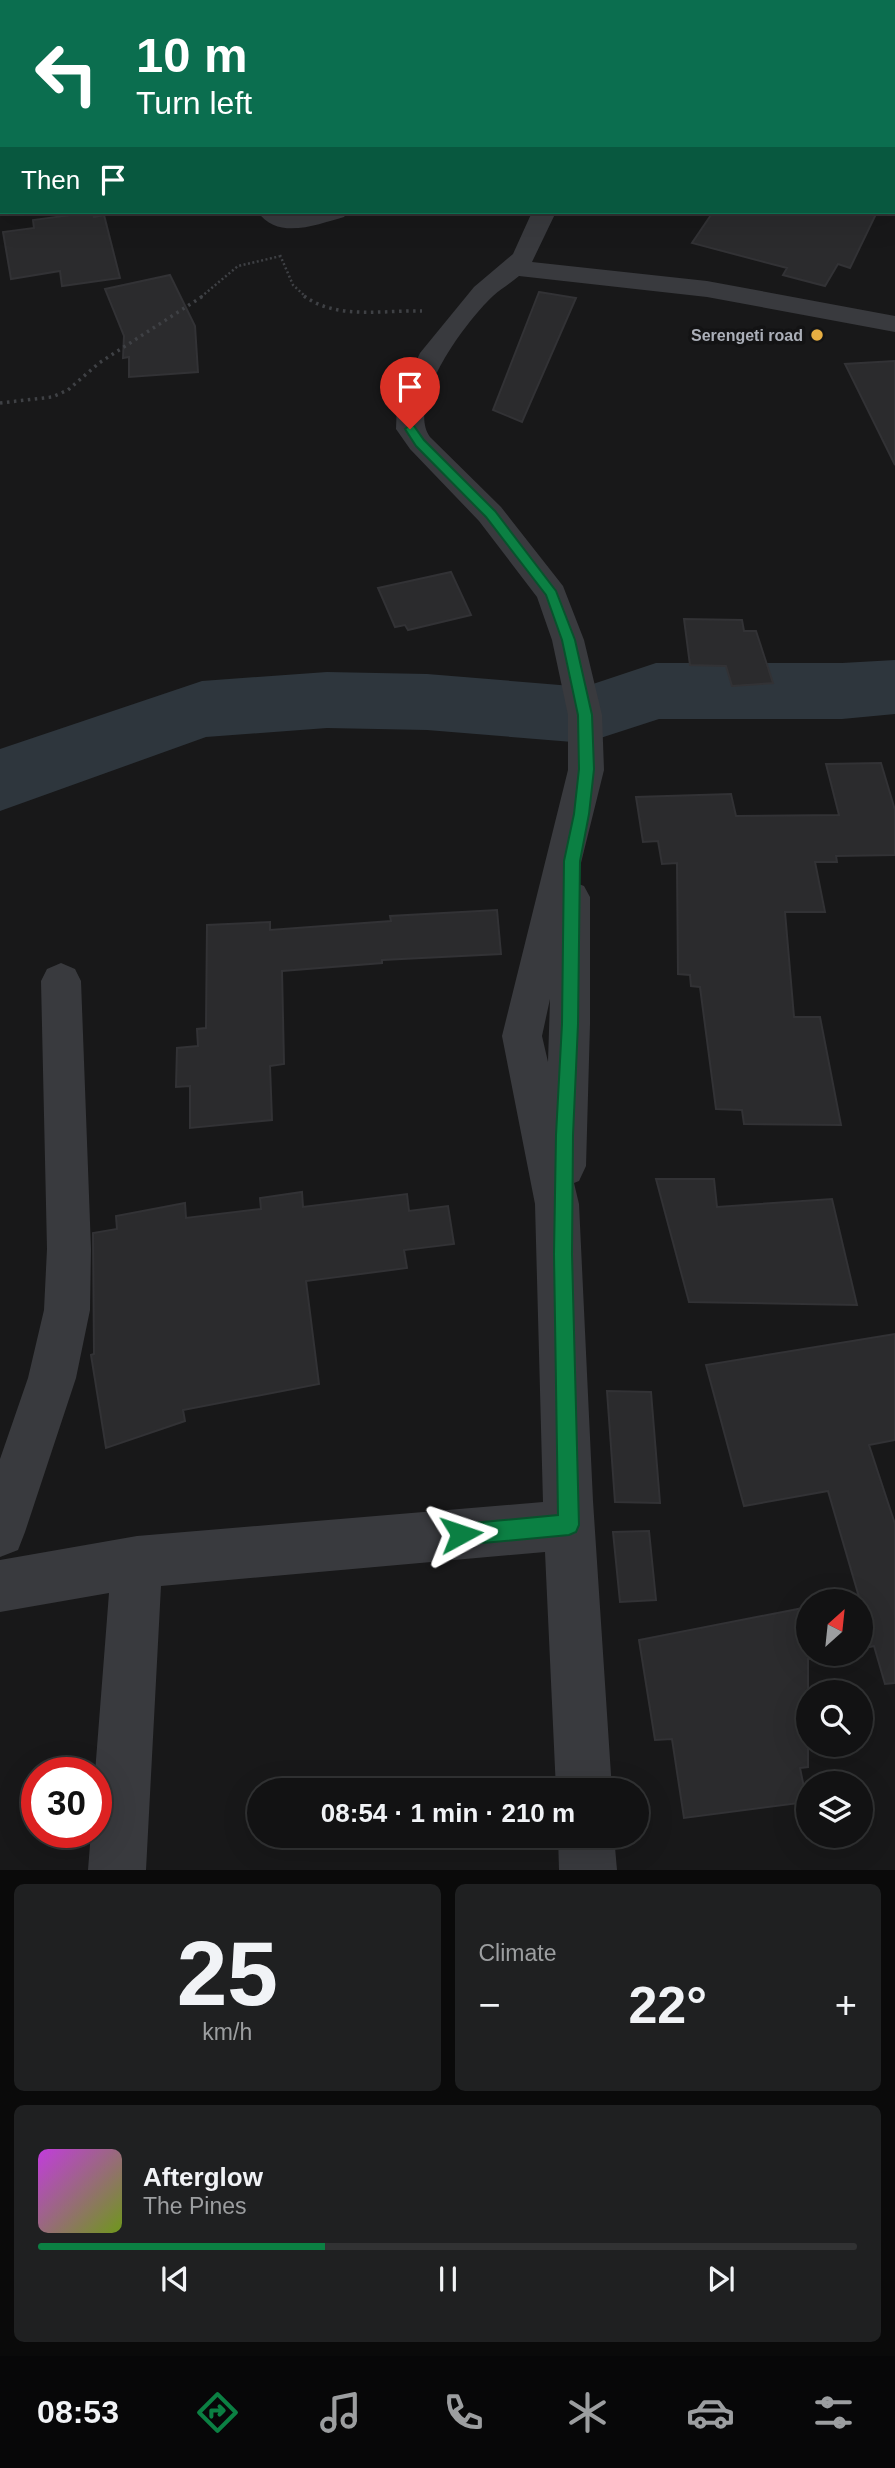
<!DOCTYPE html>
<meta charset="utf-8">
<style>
:root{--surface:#121213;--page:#1f2021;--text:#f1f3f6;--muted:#9c9ea0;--line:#313233;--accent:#0b8043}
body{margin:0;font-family:Helvetica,sans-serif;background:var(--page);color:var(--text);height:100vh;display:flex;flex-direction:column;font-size:26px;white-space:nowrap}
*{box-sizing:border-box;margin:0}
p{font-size:23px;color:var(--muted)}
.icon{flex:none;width:38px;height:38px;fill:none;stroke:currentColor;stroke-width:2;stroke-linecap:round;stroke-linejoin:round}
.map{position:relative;height:1870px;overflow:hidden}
.details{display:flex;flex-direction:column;gap:14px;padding:14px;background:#0a0a0a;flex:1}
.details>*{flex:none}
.banner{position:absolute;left:0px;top:0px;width:896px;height:214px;box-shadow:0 7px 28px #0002,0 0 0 2px var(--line);background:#0b6e4f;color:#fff;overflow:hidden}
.needle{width:46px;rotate:27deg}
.tools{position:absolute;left:796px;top:1589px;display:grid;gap:14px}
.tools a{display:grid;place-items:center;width:77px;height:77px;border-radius:50%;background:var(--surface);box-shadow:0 7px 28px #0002,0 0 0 2px var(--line);font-size:35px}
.speed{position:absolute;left:21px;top:1757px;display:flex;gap:14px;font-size:35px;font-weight:700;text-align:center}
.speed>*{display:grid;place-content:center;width:91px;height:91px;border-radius:50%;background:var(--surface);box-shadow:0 7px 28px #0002,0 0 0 2px var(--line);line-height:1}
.speed .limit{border:10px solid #d22;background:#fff;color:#111}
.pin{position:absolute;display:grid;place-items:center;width:60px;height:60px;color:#fff;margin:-72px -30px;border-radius:50% 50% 50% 0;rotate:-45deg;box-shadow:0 0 7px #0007}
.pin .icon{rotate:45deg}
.me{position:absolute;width:77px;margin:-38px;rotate:85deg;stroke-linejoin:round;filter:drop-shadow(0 0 5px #0008)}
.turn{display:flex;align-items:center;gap:24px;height:147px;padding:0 21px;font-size:32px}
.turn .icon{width:91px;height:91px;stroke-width:2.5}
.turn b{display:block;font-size:49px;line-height:60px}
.then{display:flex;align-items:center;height:66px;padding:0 21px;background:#0003;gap:14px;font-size:26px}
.big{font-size:52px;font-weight:800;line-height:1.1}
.details .card{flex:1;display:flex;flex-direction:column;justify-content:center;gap:10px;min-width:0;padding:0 24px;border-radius:10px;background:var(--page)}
.details .dial{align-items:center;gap:0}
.dial b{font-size:91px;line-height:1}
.song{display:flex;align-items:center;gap:21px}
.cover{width:84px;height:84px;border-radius:10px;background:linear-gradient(135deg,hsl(290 70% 55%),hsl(80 70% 35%))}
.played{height:7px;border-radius:4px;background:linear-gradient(90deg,var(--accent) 35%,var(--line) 35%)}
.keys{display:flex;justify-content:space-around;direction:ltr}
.heat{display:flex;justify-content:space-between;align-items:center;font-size:38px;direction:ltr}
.details .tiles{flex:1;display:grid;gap:14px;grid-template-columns:1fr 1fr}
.card:last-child{grid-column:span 2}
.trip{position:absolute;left:247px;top:1778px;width:402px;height:70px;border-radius:35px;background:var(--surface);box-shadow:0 7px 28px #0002,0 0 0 2px var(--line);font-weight:800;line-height:70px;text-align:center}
.tab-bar{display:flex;height:112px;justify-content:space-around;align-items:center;background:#070708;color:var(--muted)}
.tab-bar .icon{width:49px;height:49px}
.tab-bar .selected{color:var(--accent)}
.tab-bar b{font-size:32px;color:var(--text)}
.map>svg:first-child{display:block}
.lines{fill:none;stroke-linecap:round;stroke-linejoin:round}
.river{fill:#2e363d;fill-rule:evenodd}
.building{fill:#2b2b2d;stroke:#323235;stroke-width:2}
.path-far1{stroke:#3f4145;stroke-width:2.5;stroke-dasharray:2 2.5;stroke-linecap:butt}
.path{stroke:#3f4145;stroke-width:3.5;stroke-dasharray:2.5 4.5;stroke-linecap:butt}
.minor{fill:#393a3e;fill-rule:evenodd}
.route{fill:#0b8043;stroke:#07532c;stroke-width:2}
.poi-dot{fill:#e7ae42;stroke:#131314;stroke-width:2.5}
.labels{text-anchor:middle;stroke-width:7;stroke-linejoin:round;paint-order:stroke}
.far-poi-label{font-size:16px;font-weight:bold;fill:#abafb8;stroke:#131314;text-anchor:end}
</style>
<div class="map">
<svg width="895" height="1870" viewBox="0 0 895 1870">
<rect width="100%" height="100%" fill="#181819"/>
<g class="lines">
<!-- river -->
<path class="river" d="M895 660V714L842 719H659L585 743 427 730 327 728 206 737 0 811V749L202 681 327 672 427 674 584 687 656 663H842Z"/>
</g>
<!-- building -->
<path class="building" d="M93 212 94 217 104 215 120 278 62 286 60 271 11 279 3 232 34 228 33 220Z
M713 212H877L850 268 838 264 825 286 783 275 787 268 692 243Z
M170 275 195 326 198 372 129 377V357L123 358 124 336 105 289Z
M539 292 576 298 522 422 493 410Z
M895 361V465L845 364Z
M451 572 471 615 408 630 405 625 395 627 378 588Z
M684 619 742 620 744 631H756L773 683 732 686 726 666 690 665Z
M881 763 895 810V855L836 856 837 862H815L825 912H785L794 1017H820L841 1125 744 1124 742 1110 716 1109 700 987 691 986 690 975 678 974 677 863 662 864 658 841 643 842 636 797 731 794 736 816 839 815 826 764Z
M497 910 501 954 382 960V963L282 971 284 1064 270 1066 272 1120 190 1128V1086L176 1087 177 1048 198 1046 197 1029 206 1028 207 925 270 922V930L391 921 390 916Z
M656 1179H714L717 1207 832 1199 857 1305 689 1302Z
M302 1192 303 1207 407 1194 409 1211 448 1206 454 1244 404 1250 407 1268 306 1281 319 1384 183 1410 185 1421 106 1448 91 1355 94 1354 93 1233 117 1229 116 1216 185 1203 186 1218 261 1209 260 1198Z
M895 1334V1440L869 1445 895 1524V1683L885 1684 874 1646 861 1649V1601H837L859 1597 828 1491 744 1506 706 1365Z
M607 1391 651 1392 660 1503 615 1502Z
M649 1531 656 1600 620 1602 613 1532Z
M808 1607V1654H836L808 1659V1767L800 1768 807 1802 684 1818 672 1739 655 1740 639 1640Z"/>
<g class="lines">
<!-- path-far1 -->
<path class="path-far1" d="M447 0 452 2
M297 2 316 0
M280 255 293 285 306 297
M201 297 238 266 281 256"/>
<!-- path -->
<path class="path" d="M304 296C337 320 384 310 422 311
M0 403 52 397 68 390 99 363 203 296"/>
<!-- minor -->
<path class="minor" d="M624 0H644L645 2H625Z
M0 47H2V59H0Z
M894 113H895V127L894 126Z
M0 174H2V188H0Z
M258 212 294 214 348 212 344 217C318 224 278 241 258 212Z
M532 212H556L532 262 707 281 895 316V332L707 297 519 276C511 283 501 289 493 296 467 320 405 402 430 437L501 507 563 586 584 640 602 715 604 770 576 883 584 886 590 897V1024L586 1166 579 1181 574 1183 579 1204 593 1501 612 1790H556L545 1552 161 1586 146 1870H88L91 1832H96L95 1773 109 1593 0 1612V1560L137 1536 543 1502 535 1204 502 1036 568 770V715L552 640 537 597 479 521 410 449 396 429 397 403 420 353 474 287 513 254ZM550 999 548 1062 542 1036Z
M61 963 75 969 81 981 91 1249 90 1310 76 1378 25 1532 18 1550 0 1557V1459L28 1378 44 1310 47 1249 41 981 47 969Z
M558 1836H614L617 1870H559Z"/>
</g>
<!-- route -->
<path class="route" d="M410 425 414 426 424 440 495 511 556 591 575 640 592 715 594 769 589 814 580 861 578 1024 573 1135 572 1254 579 1525 576 1532 569 1535 461 1545 453 1541 450 1534 453 1527 461 1524 558 1515 554 1254 556 1135 562 1024 564 861 574 814 579 769 578 715 562 640 546 595 486 517 416 446 405 429Z"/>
<!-- markers -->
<circle class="poi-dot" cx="817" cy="335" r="7"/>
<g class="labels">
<!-- far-poi labels -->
<g class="far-poi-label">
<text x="803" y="341">Serengeti road</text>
</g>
</g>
</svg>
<div class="tools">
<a><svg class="needle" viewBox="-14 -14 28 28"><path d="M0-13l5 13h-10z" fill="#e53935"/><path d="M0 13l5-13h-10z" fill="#9c9ea0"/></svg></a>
<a><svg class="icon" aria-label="search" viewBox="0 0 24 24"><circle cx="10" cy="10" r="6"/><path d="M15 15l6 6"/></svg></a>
<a><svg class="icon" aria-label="layers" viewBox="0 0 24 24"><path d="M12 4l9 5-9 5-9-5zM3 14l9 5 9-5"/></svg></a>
</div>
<div class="speed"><div class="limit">30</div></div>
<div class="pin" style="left:410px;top:429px;background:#d93025"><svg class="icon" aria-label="arrive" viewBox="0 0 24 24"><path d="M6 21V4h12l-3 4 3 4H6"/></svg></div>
<svg class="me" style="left:461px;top:1534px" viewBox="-20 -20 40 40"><path d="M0-17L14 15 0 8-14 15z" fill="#0b8043" stroke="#fff" stroke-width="4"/></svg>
<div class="trip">08:54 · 1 min · 210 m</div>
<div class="banner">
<div class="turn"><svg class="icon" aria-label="left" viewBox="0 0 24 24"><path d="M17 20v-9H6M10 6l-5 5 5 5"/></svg><div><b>10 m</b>Turn left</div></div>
<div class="then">Then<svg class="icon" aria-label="arrive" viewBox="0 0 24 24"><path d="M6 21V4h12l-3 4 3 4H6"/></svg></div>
</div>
</div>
<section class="details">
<div class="tiles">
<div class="card dial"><b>25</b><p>km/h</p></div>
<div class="card"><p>Climate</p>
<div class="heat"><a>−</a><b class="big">22°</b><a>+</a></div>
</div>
<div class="card">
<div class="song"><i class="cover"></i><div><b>Afterglow</b><p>The Pines</p></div></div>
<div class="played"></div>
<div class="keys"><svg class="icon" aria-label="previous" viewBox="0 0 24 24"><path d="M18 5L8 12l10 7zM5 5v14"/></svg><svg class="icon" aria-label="pause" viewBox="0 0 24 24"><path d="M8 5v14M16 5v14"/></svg><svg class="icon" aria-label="next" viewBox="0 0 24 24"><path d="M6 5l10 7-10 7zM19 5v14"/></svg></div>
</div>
</div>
</section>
<nav class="tab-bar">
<b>08:53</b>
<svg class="icon selected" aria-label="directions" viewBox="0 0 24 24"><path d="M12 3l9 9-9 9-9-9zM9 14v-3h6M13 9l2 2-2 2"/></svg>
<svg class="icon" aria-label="music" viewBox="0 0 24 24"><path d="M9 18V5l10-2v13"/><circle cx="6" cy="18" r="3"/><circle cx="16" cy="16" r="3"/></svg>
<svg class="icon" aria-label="phone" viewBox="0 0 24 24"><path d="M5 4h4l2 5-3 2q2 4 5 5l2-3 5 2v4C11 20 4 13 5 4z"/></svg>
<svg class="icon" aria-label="climate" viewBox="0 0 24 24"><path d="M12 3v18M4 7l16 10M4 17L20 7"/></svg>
<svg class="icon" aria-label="car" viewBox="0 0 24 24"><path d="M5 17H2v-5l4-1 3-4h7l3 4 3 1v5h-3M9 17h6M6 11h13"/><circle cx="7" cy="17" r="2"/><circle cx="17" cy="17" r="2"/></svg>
<svg class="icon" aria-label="filters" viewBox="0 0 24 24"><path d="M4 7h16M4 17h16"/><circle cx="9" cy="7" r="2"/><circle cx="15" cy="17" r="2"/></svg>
</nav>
